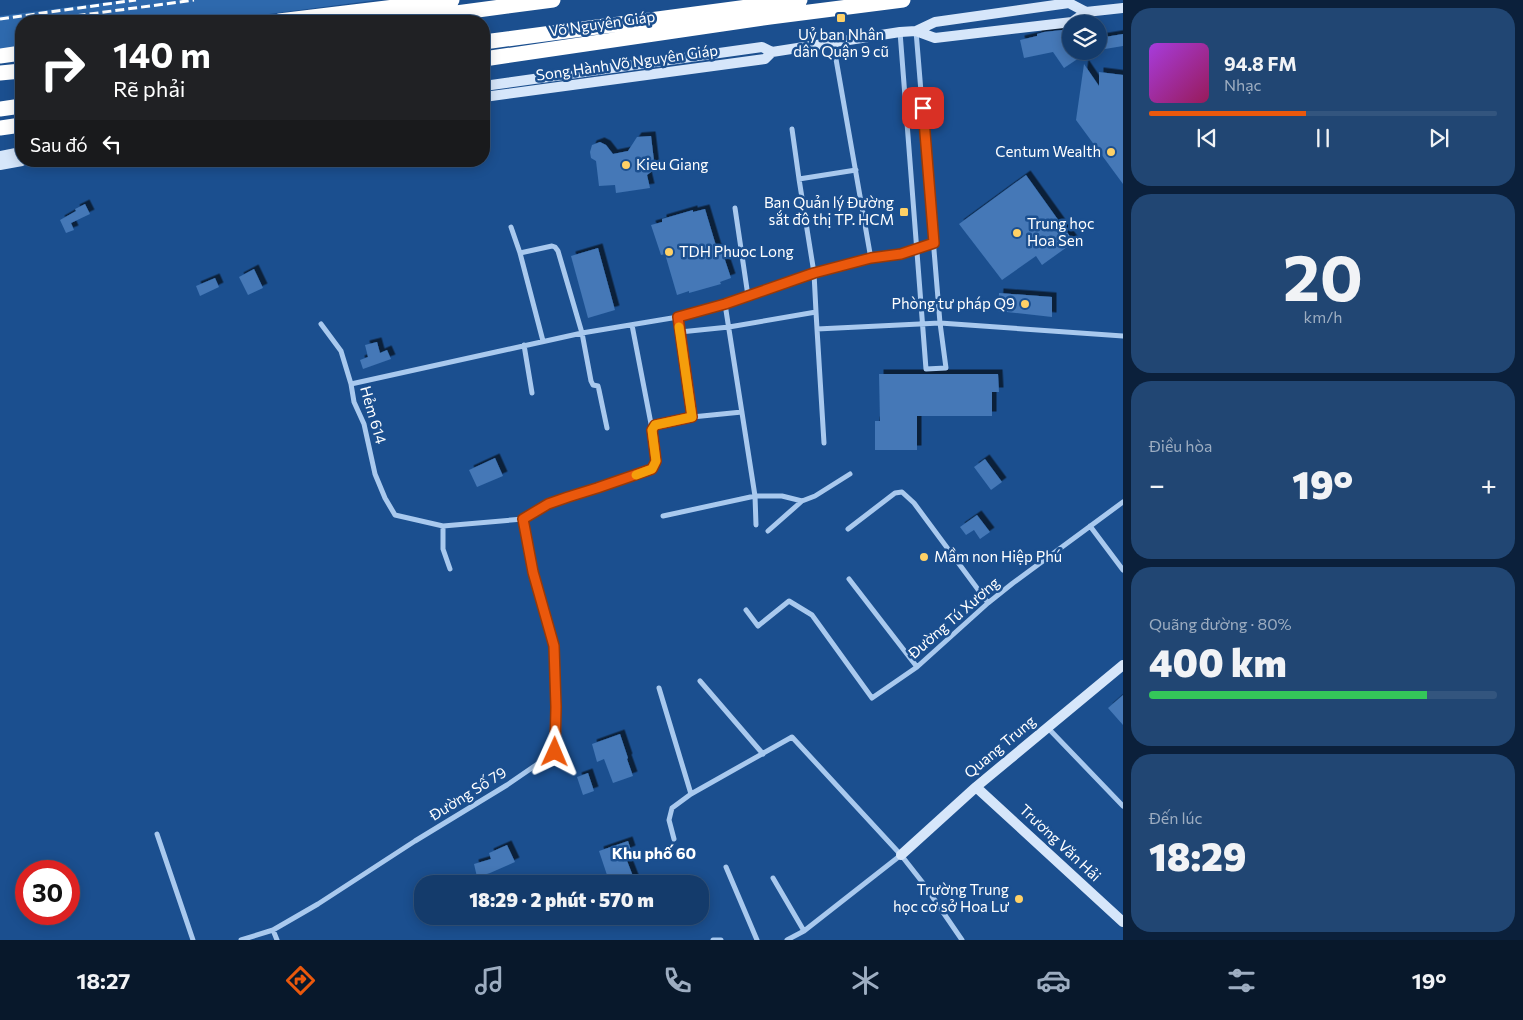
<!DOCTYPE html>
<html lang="vi">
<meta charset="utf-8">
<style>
:root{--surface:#143b6b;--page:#214673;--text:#f1f3f6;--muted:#9dadc1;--line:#33557e;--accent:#ea580c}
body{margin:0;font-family:Commissioner,sans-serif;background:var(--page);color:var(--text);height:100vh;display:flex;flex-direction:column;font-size:19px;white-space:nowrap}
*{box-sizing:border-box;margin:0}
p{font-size:16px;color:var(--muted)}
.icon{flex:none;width:28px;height:28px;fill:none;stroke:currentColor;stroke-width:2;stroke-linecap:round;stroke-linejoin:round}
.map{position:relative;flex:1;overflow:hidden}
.drawer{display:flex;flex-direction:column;gap:8px;padding:8px;background:#0b203b;width:400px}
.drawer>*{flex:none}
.banner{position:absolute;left:15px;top:15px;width:475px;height:152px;border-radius:20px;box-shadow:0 2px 12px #0003,0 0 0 1px var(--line);background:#202124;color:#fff;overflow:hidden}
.buttons{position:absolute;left:1062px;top:15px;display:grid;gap:10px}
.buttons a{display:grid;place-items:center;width:45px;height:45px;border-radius:50%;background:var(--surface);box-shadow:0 2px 12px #0003,0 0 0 1px var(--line);font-size:25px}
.speed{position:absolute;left:15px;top:860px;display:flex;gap:10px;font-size:25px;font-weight:700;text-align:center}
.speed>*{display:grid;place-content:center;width:65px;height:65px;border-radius:50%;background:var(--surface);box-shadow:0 2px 12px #0003,0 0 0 1px var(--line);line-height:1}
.speed .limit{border:8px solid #d22;background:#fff;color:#111}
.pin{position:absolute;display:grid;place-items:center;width:42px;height:42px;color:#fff;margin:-21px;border-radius:10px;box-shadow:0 2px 8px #0006}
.me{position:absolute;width:55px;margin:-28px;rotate:1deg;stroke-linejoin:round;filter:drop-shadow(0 0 4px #0008)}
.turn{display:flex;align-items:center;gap:18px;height:105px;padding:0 15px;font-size:22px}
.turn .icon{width:65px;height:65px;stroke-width:2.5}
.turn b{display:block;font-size:35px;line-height:42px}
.then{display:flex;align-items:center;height:48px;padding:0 15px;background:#0003;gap:10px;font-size:19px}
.big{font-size:38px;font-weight:800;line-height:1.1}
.drawer .tile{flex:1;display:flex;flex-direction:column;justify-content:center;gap:8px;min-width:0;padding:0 18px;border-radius:20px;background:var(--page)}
.drawer .dial{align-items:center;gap:0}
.dial b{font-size:65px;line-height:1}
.song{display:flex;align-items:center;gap:15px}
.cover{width:60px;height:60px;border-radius:8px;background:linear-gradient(135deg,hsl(280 70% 55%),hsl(330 70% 35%))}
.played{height:5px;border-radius:2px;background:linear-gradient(90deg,var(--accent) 45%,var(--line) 45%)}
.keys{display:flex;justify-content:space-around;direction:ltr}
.heat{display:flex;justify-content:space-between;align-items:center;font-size:28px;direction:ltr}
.charge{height:8px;border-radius:4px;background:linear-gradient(90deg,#34c759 80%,var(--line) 0)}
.trip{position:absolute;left:414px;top:875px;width:295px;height:50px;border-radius:20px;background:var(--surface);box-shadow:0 2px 12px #0003,0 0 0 1px var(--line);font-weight:800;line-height:50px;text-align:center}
.menu{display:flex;height:80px;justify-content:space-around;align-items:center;background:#08182b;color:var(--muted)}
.menu .icon{width:35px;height:35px}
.menu .selected{color:var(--accent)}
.menu b{font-size:22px;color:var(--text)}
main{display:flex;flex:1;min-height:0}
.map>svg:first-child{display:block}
.green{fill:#2e69ad}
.building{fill:#4478b7;filter:url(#shadow)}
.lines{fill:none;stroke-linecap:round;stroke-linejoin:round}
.street{stroke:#a9c9ee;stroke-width:5}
.secondary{stroke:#d6e6fa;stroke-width:10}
.highway{stroke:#fff;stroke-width:15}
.rail{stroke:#fff;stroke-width:3;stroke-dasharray:9 4;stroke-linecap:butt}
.route-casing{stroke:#983908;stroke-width:12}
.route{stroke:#ea580c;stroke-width:9}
.slow{stroke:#f59e0b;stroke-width:9}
.poi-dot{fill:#ffd166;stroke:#1b4f8f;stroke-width:2}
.labels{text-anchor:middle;stroke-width:5;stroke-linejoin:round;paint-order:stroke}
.street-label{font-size:15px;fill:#fff;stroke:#1b4f8f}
.poi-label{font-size:15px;fill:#fff;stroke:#1b4f8f;text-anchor:end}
.neighbourhood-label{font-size:16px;font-weight:bold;fill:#fff;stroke:#1b4f8f}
</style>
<main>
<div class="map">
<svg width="1123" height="940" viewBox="0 0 1123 940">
<defs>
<filter id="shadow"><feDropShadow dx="4.5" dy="-4.5" stdDeviation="0" flood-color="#0009"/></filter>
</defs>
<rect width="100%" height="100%" fill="#1b4f8f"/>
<!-- green -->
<path class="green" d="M125 0H377L216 21H21V47L0 49V16Z"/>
<!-- building -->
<path class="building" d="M1071 29V51H1075L1079 58 1064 68 1053 52 1024 58 1020 40 1037 36V34L1044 32Z
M1123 34V46L1099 50V38Z
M1084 64 1099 86V72L1123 75V184L1076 120Z
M651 136 655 169 647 175 650 188 616 193 615 185 599 186 596 161 591 158 590 152 592 145 600 142 606 145 613 154 628 151 637 137Z
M1026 175 1074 242 1042 265 1036 256 1002 280 959 224Z
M85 204 90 214 71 223 74 230 66 233 60 220 76 211 75 209Z
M705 209 717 249 721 248 731 278 720 282 721 284 689 293V291L677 295 665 254 661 255 651 225 662 222V219L693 210V212Z
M598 248 615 310 588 318 571 256Z
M254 269 263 288 248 295 239 277Z
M215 278 219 287 200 296 196 286Z
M999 293 1052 297V317L998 311Z
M377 342 380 353 387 350 391 359 363 369 360 360 368 357 365 345Z
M879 374H998L999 392H992V416H917V450H875V421H880Z
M495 458 503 476 477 487 469 470Z
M985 459 1002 482 991 490 974 467Z
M977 515 990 532 980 539 974 530 966 535 960 527Z
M1123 695V725L1108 708Z
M620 734 628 758 627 759 633 776 613 783 604 759 597 762 592 744Z
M588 773 594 791 583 795 577 777Z
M628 841 631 850 624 853 636 884H610L599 851Z
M507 845 515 862 490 873 477 877 474 864 491 859 489 853Z"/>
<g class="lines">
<!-- street -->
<path class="street" d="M900 32 926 369 946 368 940 323 916 31
M833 42 871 259
M792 129 799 179
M735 208 748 296
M511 227 520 253 543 341
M520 253 552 246 555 247 558 251 582 333 591 381 593 385 598 386 599 390 607 428
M725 304 755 496 756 525
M816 312 814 273 799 179 856 170
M678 317 692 417
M321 324 341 351 351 384 354 402 364 424 375 474 385 498 395 515 443 526 523 519 548 505 568 497 597 489 652 469 655 461 652 430 655 425 692 417 742 412
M632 325 652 429
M817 329 824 443
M680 332 729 327 816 312 817 329 940 323 1123 336
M524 345 532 393
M351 384 582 333 678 317 725 304 814 273 871 259 901 254 934 243
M663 516 755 496H782L802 501 815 496 850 474
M443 526V549L450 569
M1090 526 1123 570
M848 529 895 493 902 492 914 503 988 603
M768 531 802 501
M849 579 917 667
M746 610 758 626 789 601 812 615 872 698 917 667 988 603 1013 583 1123 502
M700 681 763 754
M659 688 691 794
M1047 727 1123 806
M157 834 193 940
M674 839 669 820 672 808 691 794 792 737 901 855 923 883 962 940
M726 867 757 940
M773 878 804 931
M273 930 277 940
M241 940 273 930 318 904 415 841 507 785 555 752 556 707 554 646 533 572 523 519
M713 940H721
M787 940 804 931 901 855"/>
<!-- secondary -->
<path class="secondary" d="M916 31 935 38 1072 22 1086 12 1123 8
M484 86 762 47 772 52 900 32 916 31 935 22 1069 3 1086 12
M484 97 765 59 772 52
M0 156 21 152
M0 165 22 161
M976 787 1123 922
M901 855 976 787 1123 665"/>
<!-- highway -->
<path class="highway" d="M279 21 452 0
M396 21 553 0
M484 42 800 0
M0 56 21 53
M484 59 770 17 903 0
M0 73 21 71
M0 109 21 106
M0 128 21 125"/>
<!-- rail -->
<path class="rail" d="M0 19 136 0
M38 21 194 0"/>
</g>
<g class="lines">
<!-- route casing -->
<g class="route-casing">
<path id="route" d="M555 752 556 707 554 646 533 572 523 519 548 504 568 497 597 488 652 469 656 461 652 430 655 425 692 417 678 317 725 304 814 273 871 258 901 254 934 243 923 108"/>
</g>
<!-- route -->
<use href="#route" class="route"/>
<!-- slow -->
<path class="slow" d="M636 475 652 469 656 461 652 430 655 425 692 417 679 327"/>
</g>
<!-- markers -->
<g class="poi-dot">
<rect x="836" y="13" width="10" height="10" rx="2.5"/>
<circle cx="1111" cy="152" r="5"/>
<circle cx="626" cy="165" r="5"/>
<rect x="899" y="207" width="10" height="10" rx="2.5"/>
<circle cx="1017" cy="233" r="5"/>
<circle cx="669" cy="252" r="5"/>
<circle cx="1025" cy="304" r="5"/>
<circle cx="924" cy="557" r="5"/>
<circle cx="1019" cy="899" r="5"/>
</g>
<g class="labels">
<!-- street labels -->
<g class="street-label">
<text transform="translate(602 24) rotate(-8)" y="5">Võ Nguyên Giáp</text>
<text transform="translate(627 63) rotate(-8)" y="5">Song Hành Võ Nguyên Giáp</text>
<text transform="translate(373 415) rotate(74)" y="5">Hẻm 614</text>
<text transform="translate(954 618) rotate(-41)" y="5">Đường Tú Xương</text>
<text transform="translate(1000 747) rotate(-40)" y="5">Quang Trung</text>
<text transform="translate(468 794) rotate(-32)" y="5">Đường Số 79</text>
<text transform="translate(1060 843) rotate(43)" y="5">Trương Văn Hải</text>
</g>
<!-- poi labels -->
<g class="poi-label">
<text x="841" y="40" text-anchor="middle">Uỷ ban Nhân<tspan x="841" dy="17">dân Quận 9 cũ</tspan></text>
<text x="1101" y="157">Centum Wealth</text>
<text x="636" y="170" text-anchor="start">Kieu Giang</text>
<text x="894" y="208">Ban Quản lý Đường<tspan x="894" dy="17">sắt đô thị TP. HCM</tspan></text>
<text x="1027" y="229" text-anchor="start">Trung học<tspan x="1027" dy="17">Hoa Sen</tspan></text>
<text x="679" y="257" text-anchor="start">TDH Phuoc Long</text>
<text x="1015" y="309">Phòng tư pháp Q9</text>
<text x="934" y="562" text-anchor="start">Mầm non Hiệp Phú</text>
<text x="1009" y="895">Trường Trung<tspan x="1009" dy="17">học cơ sở Hoa Lư</tspan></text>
</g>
<!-- neighbourhood labels -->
<g class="neighbourhood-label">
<text x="654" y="859">Khu phố 60</text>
</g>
</g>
</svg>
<div class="buttons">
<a><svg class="icon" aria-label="layers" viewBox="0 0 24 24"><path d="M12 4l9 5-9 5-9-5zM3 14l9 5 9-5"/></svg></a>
</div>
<div class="speed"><div class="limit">30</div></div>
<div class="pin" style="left:923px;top:108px;background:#d93025"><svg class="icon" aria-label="arrive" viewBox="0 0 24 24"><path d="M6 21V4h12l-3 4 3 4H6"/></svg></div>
<svg class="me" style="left:555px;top:752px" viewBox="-20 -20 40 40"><path d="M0-17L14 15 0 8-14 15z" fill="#ea580c" stroke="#fff" stroke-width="4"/></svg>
<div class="trip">18:29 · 2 phút · 570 m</div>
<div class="banner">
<div class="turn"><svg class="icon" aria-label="right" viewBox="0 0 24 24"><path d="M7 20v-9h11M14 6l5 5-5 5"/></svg><div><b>140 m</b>Rẽ phải</div></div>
<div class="then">Sau đó<svg class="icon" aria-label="left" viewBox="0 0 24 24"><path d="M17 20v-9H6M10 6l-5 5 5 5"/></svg></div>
</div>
</div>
<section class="drawer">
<div class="tile">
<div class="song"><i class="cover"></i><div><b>94.8 FM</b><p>Nhạc</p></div></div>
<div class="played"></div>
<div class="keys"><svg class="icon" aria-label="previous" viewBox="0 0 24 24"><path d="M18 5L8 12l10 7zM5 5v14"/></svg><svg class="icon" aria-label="pause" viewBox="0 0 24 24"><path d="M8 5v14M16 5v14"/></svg><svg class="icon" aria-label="next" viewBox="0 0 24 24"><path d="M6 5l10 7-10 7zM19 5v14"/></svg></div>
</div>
<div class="tile dial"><b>20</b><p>km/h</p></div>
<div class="tile"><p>Điều hòa</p>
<div class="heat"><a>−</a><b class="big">19°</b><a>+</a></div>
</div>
<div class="tile"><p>Quãng đường · 80%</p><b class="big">400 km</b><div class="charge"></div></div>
<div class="tile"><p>Đến lúc</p><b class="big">18:29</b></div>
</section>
</main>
<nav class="menu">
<b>18:27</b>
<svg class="icon selected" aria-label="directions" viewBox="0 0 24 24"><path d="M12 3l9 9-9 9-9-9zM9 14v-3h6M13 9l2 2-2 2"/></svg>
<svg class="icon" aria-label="music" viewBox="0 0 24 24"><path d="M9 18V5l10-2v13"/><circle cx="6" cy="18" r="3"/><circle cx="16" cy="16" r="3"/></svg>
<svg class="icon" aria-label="phone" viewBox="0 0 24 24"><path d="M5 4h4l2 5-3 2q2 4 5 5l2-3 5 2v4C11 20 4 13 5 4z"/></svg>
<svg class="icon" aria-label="climate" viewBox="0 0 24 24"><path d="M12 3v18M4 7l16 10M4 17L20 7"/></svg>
<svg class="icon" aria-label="car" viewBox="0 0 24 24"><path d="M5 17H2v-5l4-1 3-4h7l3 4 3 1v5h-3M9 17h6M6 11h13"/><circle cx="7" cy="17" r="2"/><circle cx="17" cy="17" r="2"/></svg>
<svg class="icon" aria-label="filters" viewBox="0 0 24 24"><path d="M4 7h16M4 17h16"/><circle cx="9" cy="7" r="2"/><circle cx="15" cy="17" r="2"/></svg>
<b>19°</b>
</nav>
